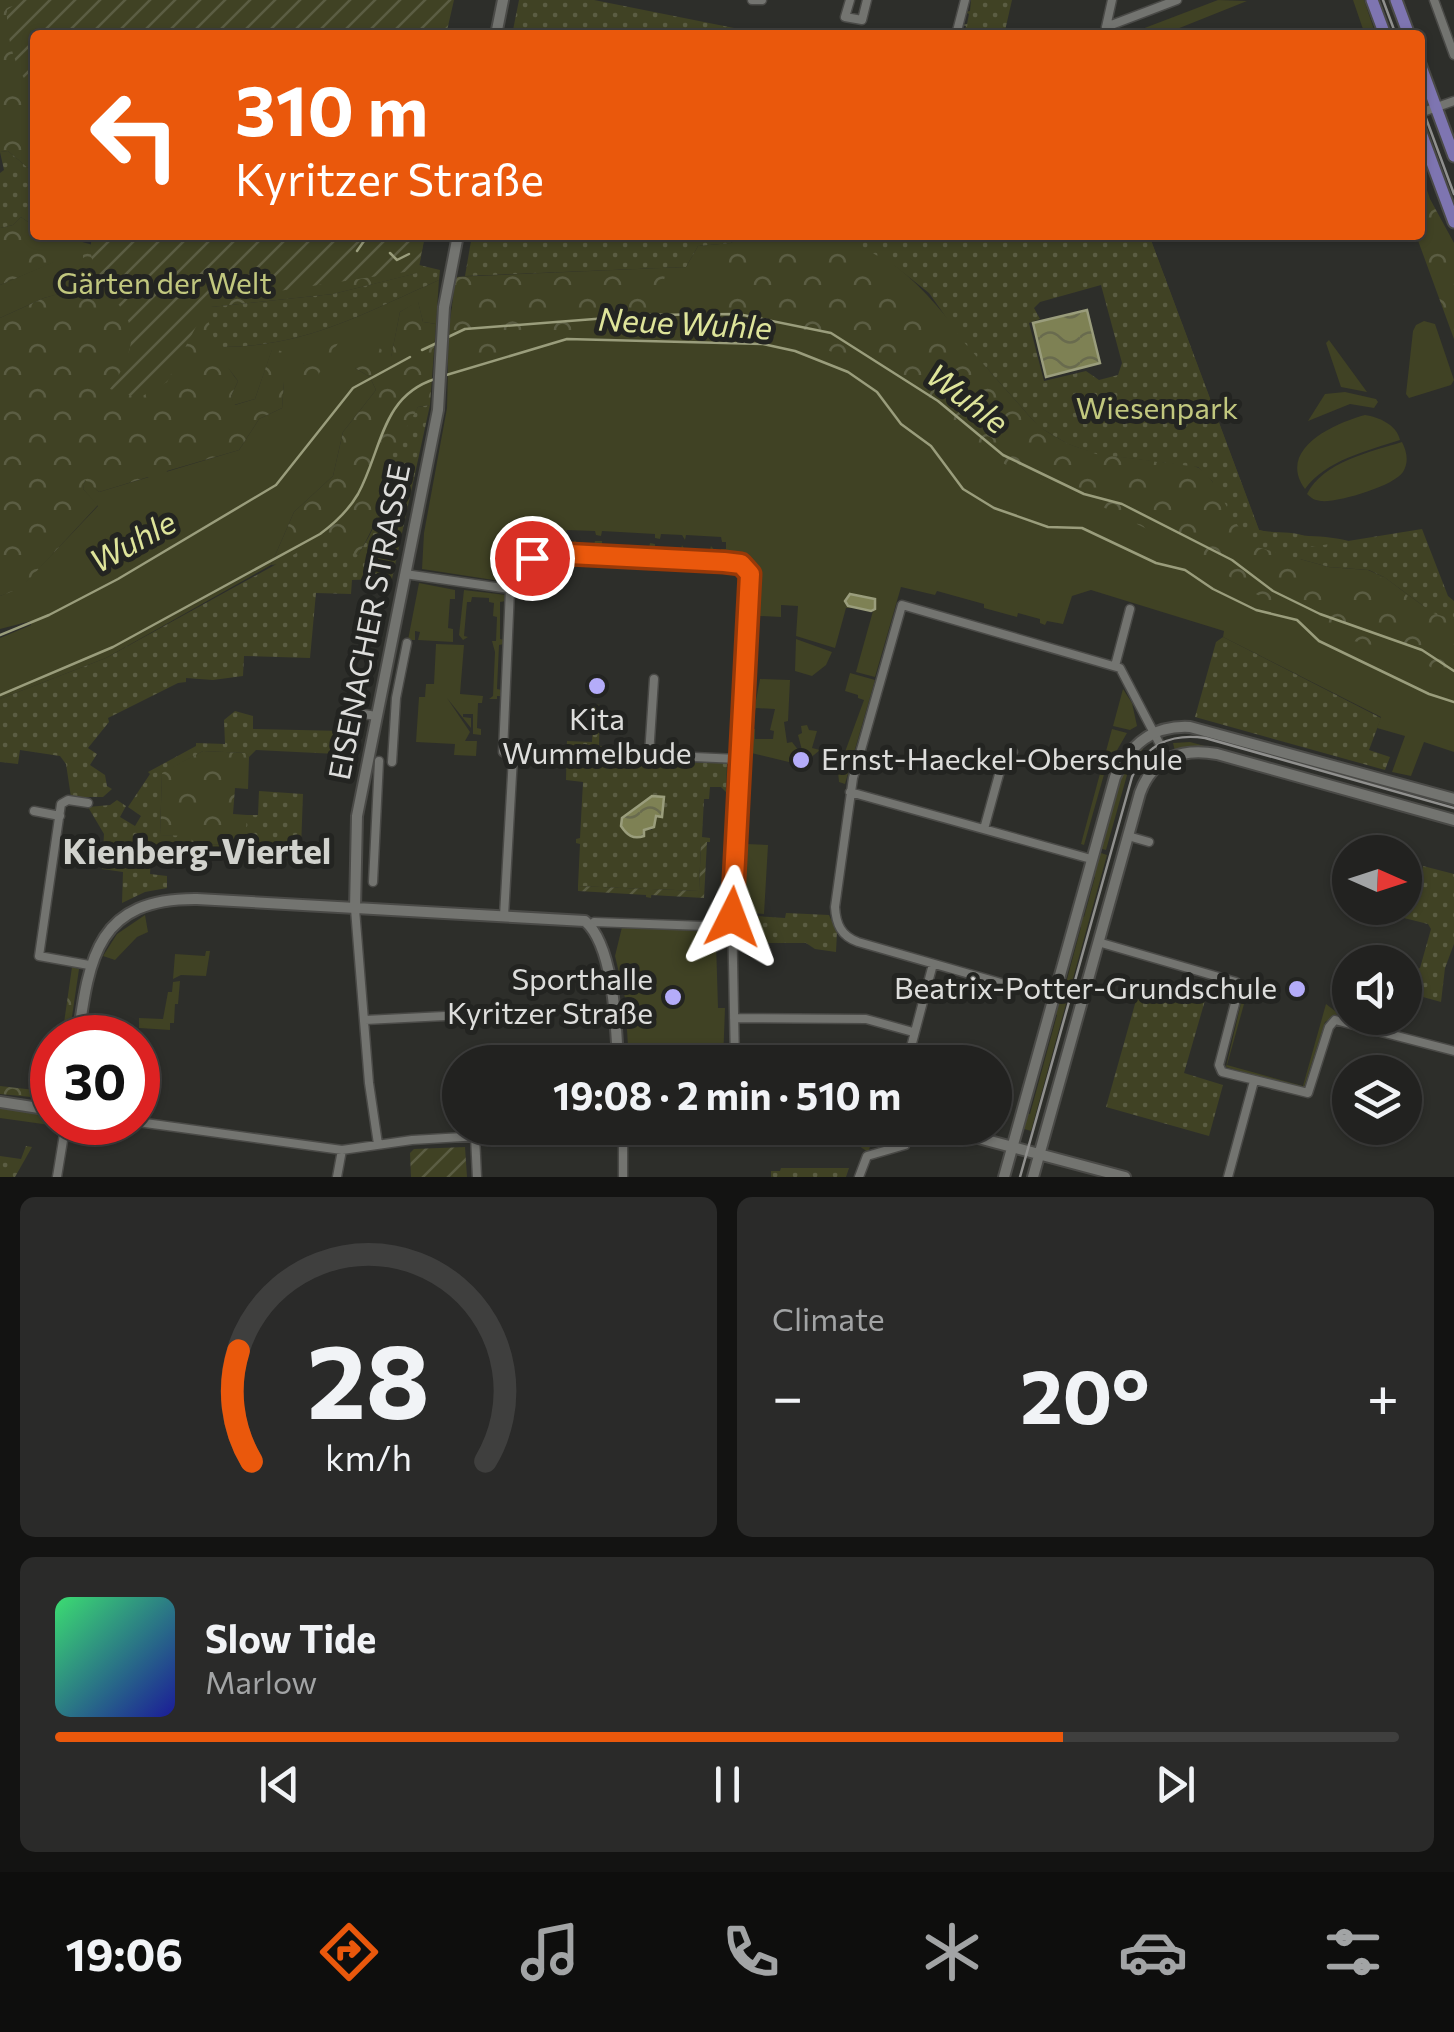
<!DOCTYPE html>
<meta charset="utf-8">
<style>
:root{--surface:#222220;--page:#2a2a29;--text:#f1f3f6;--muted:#a2a4a5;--line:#3f3f3e;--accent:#ea580c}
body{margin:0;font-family:Commissioner,sans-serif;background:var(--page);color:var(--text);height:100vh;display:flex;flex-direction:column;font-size:38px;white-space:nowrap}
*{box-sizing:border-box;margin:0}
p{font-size:32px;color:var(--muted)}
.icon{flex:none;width:55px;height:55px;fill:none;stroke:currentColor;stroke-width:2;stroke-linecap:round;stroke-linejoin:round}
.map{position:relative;height:1177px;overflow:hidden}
.side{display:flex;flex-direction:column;gap:20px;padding:20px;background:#131312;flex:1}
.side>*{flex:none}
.banner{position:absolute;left:30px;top:30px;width:1395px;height:210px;border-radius:10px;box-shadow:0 2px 8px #0004,0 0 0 2px var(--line);background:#ea580c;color:#fff;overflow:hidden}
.needle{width:65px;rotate:93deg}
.fabs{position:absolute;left:1332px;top:835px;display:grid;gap:20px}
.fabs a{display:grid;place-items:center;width:90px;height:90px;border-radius:50%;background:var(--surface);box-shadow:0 2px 8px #0004,0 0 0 2px var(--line);font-size:50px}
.speed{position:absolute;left:30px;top:1015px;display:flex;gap:20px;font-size:50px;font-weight:700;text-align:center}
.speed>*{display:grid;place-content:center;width:130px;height:130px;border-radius:50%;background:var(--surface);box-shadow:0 2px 8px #0004,0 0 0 2px var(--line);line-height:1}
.speed .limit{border:15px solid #d22;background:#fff;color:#111}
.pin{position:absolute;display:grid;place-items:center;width:85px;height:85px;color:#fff;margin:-42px;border:5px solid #fff;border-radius:50%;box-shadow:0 2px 10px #0007}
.me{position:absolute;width:110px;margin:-55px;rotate:3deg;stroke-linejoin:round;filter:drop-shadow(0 0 8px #0008)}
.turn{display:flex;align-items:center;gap:35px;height:210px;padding:0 40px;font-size:45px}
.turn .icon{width:130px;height:130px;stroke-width:2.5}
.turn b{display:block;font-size:70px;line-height:85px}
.big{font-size:75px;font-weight:700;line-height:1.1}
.side .tile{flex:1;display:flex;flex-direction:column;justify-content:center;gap:15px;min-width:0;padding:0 35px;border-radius:15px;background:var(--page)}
.side .dial{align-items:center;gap:0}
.dial svg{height:260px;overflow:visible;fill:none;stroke:var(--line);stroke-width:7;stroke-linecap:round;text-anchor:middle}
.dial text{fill:var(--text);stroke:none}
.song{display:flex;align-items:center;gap:30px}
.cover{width:120px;height:120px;border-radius:15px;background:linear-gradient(135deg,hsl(140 70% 55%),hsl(240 70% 35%))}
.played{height:10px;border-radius:5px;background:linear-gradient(90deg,var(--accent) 75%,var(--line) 75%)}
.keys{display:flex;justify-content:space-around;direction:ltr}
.heat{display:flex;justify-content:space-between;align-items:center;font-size:55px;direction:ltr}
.side .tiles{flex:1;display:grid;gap:20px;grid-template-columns:1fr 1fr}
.tile:last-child{grid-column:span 2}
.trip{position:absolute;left:442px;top:1045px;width:570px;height:100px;border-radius:50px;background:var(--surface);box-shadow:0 2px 8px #0004,0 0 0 2px var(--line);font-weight:700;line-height:100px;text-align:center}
.dock{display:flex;height:160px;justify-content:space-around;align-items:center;background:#0e0e0d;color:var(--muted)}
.dock .icon{width:70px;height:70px}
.dock .current{color:var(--accent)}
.dock b{font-size:45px;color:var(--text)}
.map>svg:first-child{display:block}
.grass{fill:#404224}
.forest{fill:url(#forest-crowns)}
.park{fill:url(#park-dots);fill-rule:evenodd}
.garden{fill:url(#garden-furrows)}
.water{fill:url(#water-waves);stroke:#9a9d7c;stroke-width:2.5}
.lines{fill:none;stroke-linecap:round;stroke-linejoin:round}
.stream{stroke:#9a9d7c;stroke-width:2.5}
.street-casing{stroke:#4a4a47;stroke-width:11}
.secondary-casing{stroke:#4a4a47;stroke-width:14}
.primary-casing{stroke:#4a4a47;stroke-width:15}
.street{stroke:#737470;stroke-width:8}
.secondary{stroke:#737470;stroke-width:10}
.primary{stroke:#7e75b1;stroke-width:11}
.tram{stroke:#90908e;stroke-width:2.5}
.route-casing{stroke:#983908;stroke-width:25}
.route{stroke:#ea580c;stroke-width:18}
.poi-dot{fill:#b4acf9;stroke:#232421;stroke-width:4}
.labels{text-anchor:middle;stroke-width:10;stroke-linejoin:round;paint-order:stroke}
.park-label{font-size:30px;fill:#c1c77e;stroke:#232421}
.street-label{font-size:30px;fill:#dddddb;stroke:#232421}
.poi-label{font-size:30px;fill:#dddddb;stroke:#232421;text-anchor:end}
.water-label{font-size:32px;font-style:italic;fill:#dee49a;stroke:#232421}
.quarter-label{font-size:35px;font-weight:bold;fill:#d1d2cd;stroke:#232421}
</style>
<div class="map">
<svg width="1454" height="1177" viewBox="0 0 1454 1177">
<defs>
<pattern id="forest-crowns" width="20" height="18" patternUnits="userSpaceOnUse" patternTransform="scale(2.5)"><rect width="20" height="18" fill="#404224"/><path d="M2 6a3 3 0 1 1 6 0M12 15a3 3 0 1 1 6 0" fill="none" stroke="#5b5d43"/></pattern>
<pattern id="park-dots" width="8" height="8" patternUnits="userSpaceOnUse" patternTransform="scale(2.5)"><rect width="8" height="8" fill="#404224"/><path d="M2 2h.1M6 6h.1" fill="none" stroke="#5b5d43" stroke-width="1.8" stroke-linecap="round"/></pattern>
<pattern id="garden-furrows" width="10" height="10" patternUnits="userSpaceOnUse" patternTransform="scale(2.5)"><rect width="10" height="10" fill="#404224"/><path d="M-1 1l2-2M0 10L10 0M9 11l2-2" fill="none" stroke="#5b5d43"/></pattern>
<pattern id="water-waves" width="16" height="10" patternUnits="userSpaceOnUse" patternTransform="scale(2.5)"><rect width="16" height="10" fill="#7e8154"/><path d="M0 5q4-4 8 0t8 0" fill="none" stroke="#696b4e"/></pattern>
</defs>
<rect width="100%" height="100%" fill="#2d2e2a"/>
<!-- grass -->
<path class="grass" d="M1218 0 1247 1 1162 35H1144L1142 29Z
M1353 0H1364L1376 35H1365Z
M742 235C770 235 800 231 827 235 922 248 973 369 1039 426 1073 455 1120 457 1162 462 1173 464 1191 463 1199 468 1219 481 1235 525 1249 545L1329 567 1368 570 1384 577 1433 613 1454 620V752L1424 742 1411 776 1392 772 1405 736 1377 728 1381 717 1223 637 1224 631 1091 590 1072 596 1063 624 1047 621 1045 625 1040 623V619L1018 613 1017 617 984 608V604L937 591 935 595 901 587 875 677 856 672 873 611 848 606 856 608H846L835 648 796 636 798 606 781 605V617L760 616 758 584 750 566 739 559 723 557 721 549H726V542H722L721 537 686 535 685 540 682 535 661 534 660 539 655 538V534L602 531 601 536 596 535 595 531 567 530 566 534H562L561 544H565L562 550 537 551 500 581 422 569 424 533 447 408 449 330 456 277 686 267 698 246 731 243Z
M83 249 88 273 94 285 44 298 0 318V285Z
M439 280 436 324 423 322 418 302 400 312 391 358 355 368 370 377 376 390 343 432 333 476 294 512 271 565 106 658 0 699V638L31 625V621L0 629V596L21 587 98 506 83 489 85 479 99 492 239 450 259 419 282 408 284 382 304 364 272 350 255 399 234 405 231 396 238 381 225 364 217 347C304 348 362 314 439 280Z
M1424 321 1435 324 1454 380 1451 385 1409 398 1406 394 1413 331 1416 325Z
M1329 340 1367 392 1341 387 1326 343Z
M1345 392 1376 399 1378 402 1374 408 1350 404 1308 421 1325 394Z
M1365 415C1379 417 1397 425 1400 440 1367 451 1326 460 1305 489 1276 449 1335 423 1365 415Z
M1402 442C1407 452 1409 462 1403 472 1394 486 1337 503 1321 501 1313 500 1312 498 1307 494 1323 462 1370 452 1402 442Z
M575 540 578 544 594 545 595 541H602V545L649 548 650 543 655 544V548L681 549 682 545 685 550H710L711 546 716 552 710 557 709 553 685 551 681 556V551L656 550V555L651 554 650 550 601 547 600 552 595 551 594 547 577 546V551L571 545Z
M419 583 455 590V599H450L448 628 453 629V642L418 640 420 632 415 631V640H408Z
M464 590 506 595V601L500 602V639L504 640V644L499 645 497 689 502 690V696H497V699H489L493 696 495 652 492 641H496L497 617 493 616 494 603 489 602V598L472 597 471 602H467L464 636 468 637 463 640 459 635Z
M796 639 832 652 826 665 812 676 795 671Z
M436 644 464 645 460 694 483 696 482 703H478L477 728 481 729V735L473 734V714H463V717L471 718V728L447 698 470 732 465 741H477L476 756 454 755 455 744 416 742 419 697H425L426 684H434Z
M850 673 875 680 845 784 839 782 838 771 864 700 858 698V695L845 691Z
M760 679 790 680 788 721 784 722 787 743 792 742 806 760 797 764 747 752 748 729H755V739H773L774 731 770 730 775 709 756 708 753 716Z
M1123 689 1132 703 1137 726 1130 730 1113 726Z
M807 725 809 730 817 731 812 748 820 750 809 759 802 750 798 735 802 733 801 726Z
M1112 729 1127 733 1105 771 1084 845 1081 844Z
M1190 742 1454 813V817L1208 749 1175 751 1173 743Z
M1140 746 1143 749 1129 768 1106 850 1099 848 1120 776Z
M746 844 768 845 764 914 742 912Z
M1098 852 1107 855 1031 1131 1021 1128 1025 1113 1030 1114 1057 1015 1053 1013 1061 983H1066L1081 927 1077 926 1080 916 1084 917 1095 877 1091 875Z
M145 915 148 932 137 937 115 960 103 956 117 934Z
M649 926 719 929V942H716L718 1008H725L723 1062H629L625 998 615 956 622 927Z
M206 951H210L206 976 181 975 173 979 175 954 205 956Z
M180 981 178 1004H175L174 1023H170V1030L139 1028V1018L163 1019 168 992H172L173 982Z
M1241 1003 1244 1004 1227 1065 1303 1086 1326 1004 1339 1014 1325 1022 1304 1087 1299 1089 1226 1067Z
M0 1106 52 1114 50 1125 0 1118Z
M862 1135 903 1136 901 1143 893 1148 892 1143 870 1147 868 1152 859 1146Z"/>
<!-- forest -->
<path class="forest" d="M0 0H15L35 40V174L8 151 0 152Z
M1420 169 1430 199 1454 243V339L1416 235H1420Z
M21 217 35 227V235C97 235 155 274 210 300L228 291 425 235 418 273 333 294 211 307C216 337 219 358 238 381L231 396 235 405 255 399 272 349 294 354 304 364 336 326 340 340 308 391 284 382 282 408 259 419 239 450 167 471 162 486 148 477 99 492 85 480 83 489 98 505 21 588 0 596V318L44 298 94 284 83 261V250L0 285V228L13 225Z
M784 235H816L854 252 962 340 1039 427 1068 444 1096 454 1161 462 1180 476 1217 484 1149 235 1259 530C1291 539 1326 532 1359 544L1300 559C1334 589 1340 586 1384 577L1417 603 1454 620V686L1414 654 1321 634 1303 619 1254 593 1191 551 1083 497 1002 463 943 415 872 366 804 342 722 319 731 243 765 247Z
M666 268C665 278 662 288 661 299 660 308 667 321 660 329 650 343 601 335 584 336 536 337 492 354 448 371L449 330 456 277Z
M418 301 423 322 436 324 430 405 418 407C394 455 386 510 358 555L271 565 294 512 333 476 343 432 376 390 370 377 355 368 373 343 391 357 400 312Z
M203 751 247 753 249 757 248 789 235 788 233 814 247 815V844L243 846 191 843V837L160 835 162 772Z
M72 967 79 969 69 1037H62Z
M0 1086 52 1092V1099L0 1094Z"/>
<!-- park -->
<path class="park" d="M519 0H594L769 35H512Z
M971 0H1012L1004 35H964L966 26 962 25 967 24 969 14 965 12 970 11Z
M8 151 35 174V227L21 217 13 225 0 228V173L4 170 0 152Z
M472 235H742L731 243 698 246 686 267 465 276Z
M828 235H1149L1259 530C1275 534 1292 530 1307 537L1311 547 1422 529 1448 596 1454 601V620L1433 613 1384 577 1369 570 1329 567 1249 545 1212 481 1198 467 1096 454 1068 444 1039 427 962 340 929 293 895 266 857 244ZM1101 285 1122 363 1118 375 1099 380 1086 371 1044 381 1029 323 1040 319 1034 308 1040 302Z
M419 265 440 270 439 280C362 314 304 348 217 347L207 317 211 307 333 294 417 273Z
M430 405 392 579 352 580 351 594 316 593 310 658 244 656 243 676 213 680 186 678V682L178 683 108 718 109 722 88 748 97 754 90 765 105 775 107 786 112 789 103 797H71L66 764 60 756 20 750 18 764 0 762V699L106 658 320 540 358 555C374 529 385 510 377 480L418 407Z
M1223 637 1381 718 1369 750 1390 757 1385 770 1195 717 1216 642Z
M594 704 600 705 599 746 644 748V762L727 763 726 792 721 787H710L709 799H704L702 837 710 838V842H701L699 891 652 889 651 898 646 897V889L578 886 580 844 576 843V839L580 838 583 782 566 780 567 741 592 742ZM652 796 656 816 652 830H644L625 816Z
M235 711 253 716V729L344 731 337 754 256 750 249 757 246 753 203 751 162 773 160 835 191 836 192 843 243 846 247 843 241 836 246 830 247 815H258L259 791 303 794 301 848 310 854V860L204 853 203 861 183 860 184 843 168 842 166 859 151 858 150 874 167 876V888L145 892 122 903 123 872 102 869 104 834 88 807 110 805 117 800 126 806 120 817 135 826 141 816 128 807 150 774 148 772 196 746V743L225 744 224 720Z
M1423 866 1454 874V944L1445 968 1441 1002 1405 992V972L1420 968 1431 929 1428 924 1404 918 1409 896 1417 898Z
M786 913 829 915 837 932 836 952 815 949 806 943H741V915L785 918Z
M1142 979 1156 983 1153 997 1178 1003 1182 990 1206 997 1184 1073 1223 1085 1209 1136 1106 1107Z
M26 1146 32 1147 15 1177H0V1156L21 1159Z
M781 1168H849L846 1177H771V1171H780Z"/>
<!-- garden -->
<path class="garden" d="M12 0H454L446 35H35V93C15 71 6 39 7 10L14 5Z
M92 235H425L418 270 252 295 236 290 210 300 167 382 139 398 110 389C171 299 80 308 92 235Z
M701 842H707L704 898 651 895V889L699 891Z
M578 886 647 889 646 895 578 891Z
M465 1147 467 1177H411L410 1153 414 1149Z"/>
<!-- water -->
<path class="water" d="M1087 310 1100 363 1046 377 1033 323Z
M850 594 875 599V609L871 611 848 606 845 601Z
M652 796 664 797 662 817 656 816 654 827 644 830V836C633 840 627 835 621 826L622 818Z"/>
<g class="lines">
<!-- stream -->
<path class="stream" d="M357 251 364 241
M390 253 397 260 409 254
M446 338 465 329 646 315 738 314 831 333 938 401 1003 455 1084 494 1122 504 1232 560 1273 591 1320 614 1422 650 1454 671
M422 350 439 342
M443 376 567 339 763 344 795 351 848 372 877 392 901 424 931 446 963 489 994 508 1048 527 1082 528 1156 563 1185 570 1213 589 1256 610 1297 620 1319 641 1429 694 1454 702
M0 635 49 615 118 579 276 485 353 388 410 357
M0 695 113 647 320 534C335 523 348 511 358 494 382 450 381 396 435 379"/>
<!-- street casing -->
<g class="street-casing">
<path id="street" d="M752 0H762
M850 0 845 17 862 20 867 0
M1434 0 1454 55
M1106 27 1177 0
M1106 27 1112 0
M956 35 965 0
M1420 113 1454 101
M405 574 510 589
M1115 666 1130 609
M654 679 649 755 738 759
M351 712 376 716
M392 762 396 698 407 643
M850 792 1091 859
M88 803 68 800 61 804 39 956 89 965
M34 811 60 816
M984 829 1003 760 1013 752
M1128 836 1149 842
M373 882 379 761
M355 909 369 1083 378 1144
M504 916 513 757 503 752 510 589C513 570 531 554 550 553L741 564 750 574 751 583 732 912 735 1062
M590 926 594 922 732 927
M1098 942 1236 982 1238 992 1219 1065 1222 1072 1308 1093 1329 1027 1335 1020 1454 1051
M1053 998 858 942C841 936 836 924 835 907L853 778 902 605 1120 668 1167 758
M734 1018 866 1019 913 1032
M365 1020 485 1014
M907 1062 933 964
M138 1122 342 1150 412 1140 615 1128
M623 1128V1177
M475 1136 477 1177
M57 1177 66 1122
M337 1177 342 1150
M859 1177 867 1156 905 1145 907 1128
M1228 1177 1254 1081"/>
</g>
<!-- secondary casing -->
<g class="secondary-casing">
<path id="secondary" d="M496 35 503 0
M355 909 357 816 438 410 444 307 458 235
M78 1038C89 956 98 898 197 899L585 921C614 946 616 1026 618 1062
M0 1102 52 1110
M941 1128 1125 1177
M1004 1177 1115 777C1130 744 1153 725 1190 727L1454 799
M1033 1177 1140 793C1153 757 1182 748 1217 754L1454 820"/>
</g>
<!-- primary casing -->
<g class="primary-casing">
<path id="primary" d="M1372 0 1385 35
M1396 0 1409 35
M1420 64 1454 156
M1420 130 1454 222"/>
</g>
<!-- street -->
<use href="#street" class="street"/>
<!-- secondary -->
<use href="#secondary" class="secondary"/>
<!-- primary -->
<use href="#primary" class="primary"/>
<!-- tram -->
<path class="tram" d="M1383 0 1396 35
M1420 102 1454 194
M1020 1177 1132 777C1145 745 1171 733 1205 738L1454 808"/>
</g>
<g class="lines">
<!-- route casing -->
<g class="route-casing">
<path id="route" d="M532 558 550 553 724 562 741 564 750 574 732 917"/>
</g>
<!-- route -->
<use href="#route" class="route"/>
</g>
<!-- markers -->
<g class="poi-dot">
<circle cx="597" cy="686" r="10"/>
<circle cx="801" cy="760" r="10"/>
<circle cx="1297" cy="989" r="10"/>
<circle cx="673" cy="997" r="10"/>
</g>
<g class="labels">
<!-- park labels -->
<g class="park-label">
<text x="164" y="294">Gärten der Welt</text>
<text x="1157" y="419">Wiesenpark</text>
</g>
<!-- street labels -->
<g class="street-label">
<text transform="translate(370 622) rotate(-79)" y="10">EISENACHER STRASSE</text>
</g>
<!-- poi labels -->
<g class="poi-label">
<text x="597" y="730" text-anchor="middle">Kita<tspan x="597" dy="34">Wummelbude</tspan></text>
<text x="821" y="770" text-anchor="start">Ernst-Haeckel-Oberschule</text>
<text x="653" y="990">Sporthalle<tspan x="653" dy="34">Kyritzer Straße</tspan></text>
<text x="1277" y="999">Beatrix-Potter-Grundschule</text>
</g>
<!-- water labels -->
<g class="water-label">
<text transform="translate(685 324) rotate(3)" y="11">Neue Wuhle</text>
<text transform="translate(967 399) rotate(37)" y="11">Wuhle</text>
<text transform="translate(133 542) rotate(-29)" y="11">Wuhle</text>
</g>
<!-- quarter labels -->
<g class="quarter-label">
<text x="197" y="864">Kienberg-Viertel</text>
</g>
</g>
</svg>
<div class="fabs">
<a><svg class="needle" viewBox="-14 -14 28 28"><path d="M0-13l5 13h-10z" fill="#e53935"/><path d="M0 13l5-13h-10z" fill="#a2a4a5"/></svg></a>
<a><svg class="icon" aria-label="sound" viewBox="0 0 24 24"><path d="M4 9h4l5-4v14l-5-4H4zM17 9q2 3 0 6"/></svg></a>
<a><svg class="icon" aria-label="layers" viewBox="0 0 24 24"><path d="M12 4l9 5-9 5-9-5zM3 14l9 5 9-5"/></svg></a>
</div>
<div class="speed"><div class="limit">30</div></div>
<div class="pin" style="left:532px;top:558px;background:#d93025"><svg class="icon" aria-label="arrive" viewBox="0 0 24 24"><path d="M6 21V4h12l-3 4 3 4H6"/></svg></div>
<svg class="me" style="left:732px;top:917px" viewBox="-20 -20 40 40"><path d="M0-17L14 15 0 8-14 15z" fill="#ea580c" stroke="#fff" stroke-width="4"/></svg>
<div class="trip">19:08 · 2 min · 510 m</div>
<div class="banner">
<div class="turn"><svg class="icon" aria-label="left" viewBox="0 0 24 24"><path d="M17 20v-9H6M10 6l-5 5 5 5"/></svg><div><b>310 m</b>Kyritzer Straße</div></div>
</div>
</div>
<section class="side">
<div class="tiles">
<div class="tile dial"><svg viewBox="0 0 100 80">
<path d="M14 69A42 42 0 1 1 86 69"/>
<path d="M14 69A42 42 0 0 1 10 35" stroke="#ea580c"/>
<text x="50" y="56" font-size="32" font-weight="700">28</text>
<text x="50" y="72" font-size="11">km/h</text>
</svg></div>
<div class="tile"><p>Climate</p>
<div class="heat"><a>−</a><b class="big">20°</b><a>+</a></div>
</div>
<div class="tile">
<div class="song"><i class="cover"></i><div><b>Slow Tide</b><p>Marlow</p></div></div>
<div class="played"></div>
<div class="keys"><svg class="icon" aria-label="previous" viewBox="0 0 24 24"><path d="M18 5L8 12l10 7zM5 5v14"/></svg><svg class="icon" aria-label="pause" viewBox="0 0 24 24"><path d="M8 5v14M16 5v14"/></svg><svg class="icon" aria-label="next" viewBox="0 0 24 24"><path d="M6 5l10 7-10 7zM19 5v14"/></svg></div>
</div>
</div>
</section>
<nav class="dock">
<b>19:06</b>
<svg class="icon current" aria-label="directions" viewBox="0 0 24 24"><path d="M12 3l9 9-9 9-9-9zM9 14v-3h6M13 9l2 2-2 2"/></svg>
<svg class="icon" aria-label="music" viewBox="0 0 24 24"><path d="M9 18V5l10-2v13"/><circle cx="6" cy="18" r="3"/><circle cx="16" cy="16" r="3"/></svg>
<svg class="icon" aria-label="phone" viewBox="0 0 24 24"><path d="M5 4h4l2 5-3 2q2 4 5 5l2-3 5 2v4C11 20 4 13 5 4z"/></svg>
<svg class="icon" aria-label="climate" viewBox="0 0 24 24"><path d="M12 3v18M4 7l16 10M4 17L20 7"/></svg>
<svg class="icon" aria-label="car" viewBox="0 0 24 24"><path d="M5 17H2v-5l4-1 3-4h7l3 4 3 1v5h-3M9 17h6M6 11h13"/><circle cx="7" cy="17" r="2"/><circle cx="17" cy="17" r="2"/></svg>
<svg class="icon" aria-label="filters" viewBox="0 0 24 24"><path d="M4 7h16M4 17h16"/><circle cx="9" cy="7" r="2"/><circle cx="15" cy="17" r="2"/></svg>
</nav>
